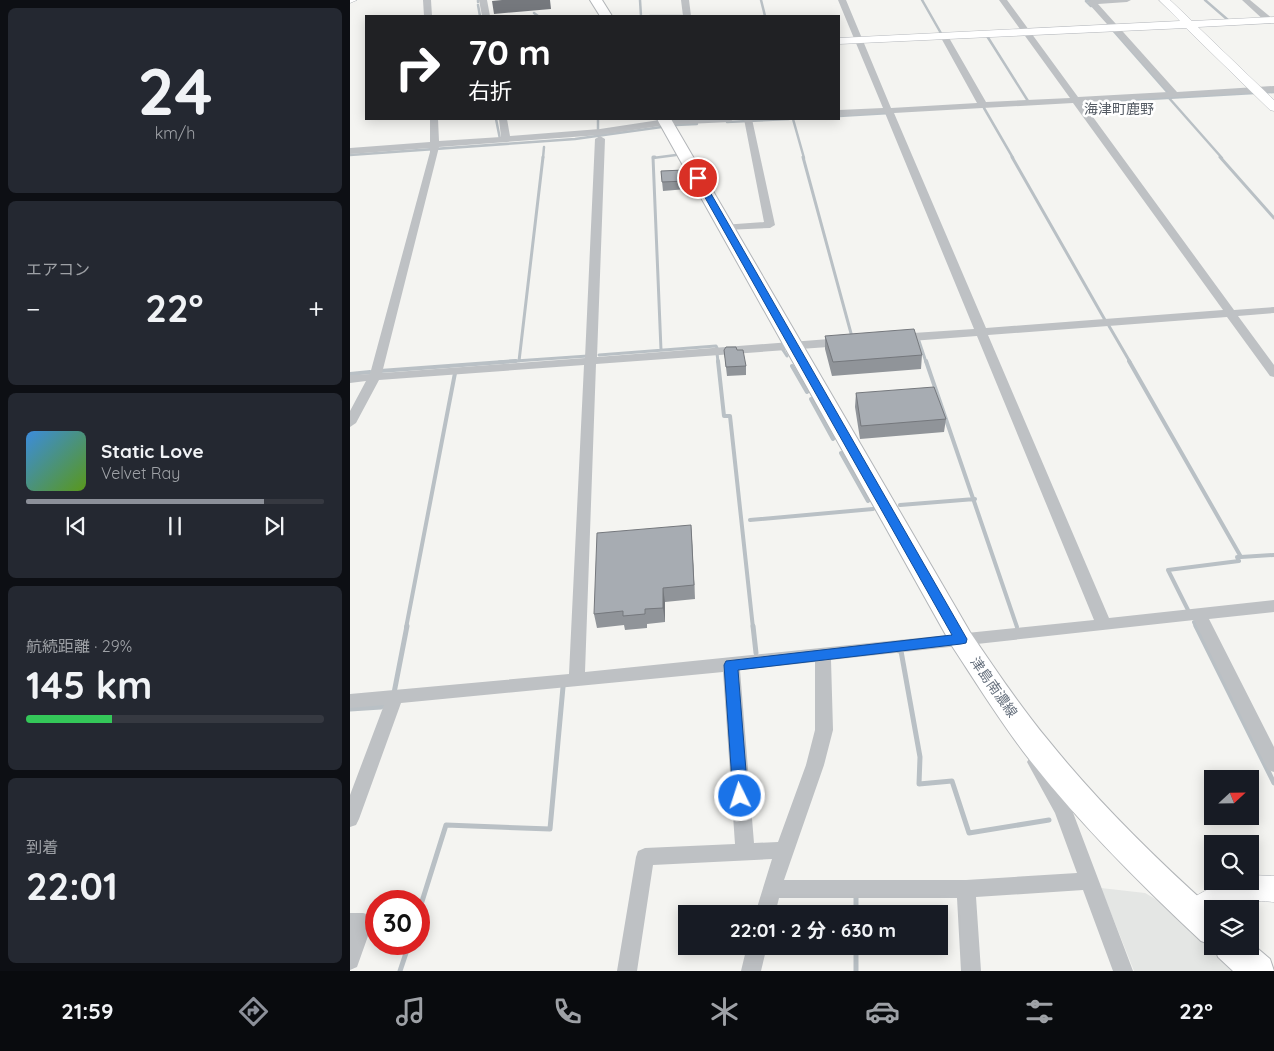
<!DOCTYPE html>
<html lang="ja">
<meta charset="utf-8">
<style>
:root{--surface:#171b24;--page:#242831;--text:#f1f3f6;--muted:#9ea1a6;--line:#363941;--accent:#8c9099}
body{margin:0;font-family:Quicksand,"Noto Sans JP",sans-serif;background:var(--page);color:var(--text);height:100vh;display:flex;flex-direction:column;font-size:19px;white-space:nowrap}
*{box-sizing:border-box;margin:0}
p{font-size:16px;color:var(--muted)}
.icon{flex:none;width:28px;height:28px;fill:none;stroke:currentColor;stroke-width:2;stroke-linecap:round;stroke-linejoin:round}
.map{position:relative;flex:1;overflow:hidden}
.panel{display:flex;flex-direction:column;gap:8px;padding:8px;background:#0d0f14;width:350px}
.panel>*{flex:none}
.guide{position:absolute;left:15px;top:15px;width:475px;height:105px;border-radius:0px;box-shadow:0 2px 12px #0003;background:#202124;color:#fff;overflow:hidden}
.needle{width:32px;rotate:68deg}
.controls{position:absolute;left:854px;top:770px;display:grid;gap:10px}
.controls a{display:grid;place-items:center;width:55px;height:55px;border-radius:0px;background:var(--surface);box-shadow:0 2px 12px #0003;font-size:25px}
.speed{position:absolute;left:15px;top:890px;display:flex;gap:10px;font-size:25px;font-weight:700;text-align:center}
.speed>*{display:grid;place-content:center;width:65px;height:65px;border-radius:50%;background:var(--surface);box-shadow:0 2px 12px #0003;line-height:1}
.speed .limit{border:8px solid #d22;background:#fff;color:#111}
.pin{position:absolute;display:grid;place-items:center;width:42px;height:42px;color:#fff;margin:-21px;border:2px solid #fff;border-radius:50%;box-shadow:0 1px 5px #0007}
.me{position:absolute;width:55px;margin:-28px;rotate:356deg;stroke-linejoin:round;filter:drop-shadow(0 0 4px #0008)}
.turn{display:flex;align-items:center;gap:18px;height:105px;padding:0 20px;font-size:22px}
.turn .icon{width:65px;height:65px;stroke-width:2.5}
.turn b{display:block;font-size:35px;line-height:42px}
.big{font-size:38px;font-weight:700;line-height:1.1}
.panel .card{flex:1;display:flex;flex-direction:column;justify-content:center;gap:8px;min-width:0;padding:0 18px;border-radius:8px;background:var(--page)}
.panel .dial{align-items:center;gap:0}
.dial b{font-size:65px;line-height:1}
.song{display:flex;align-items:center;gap:15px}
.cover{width:60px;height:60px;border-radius:8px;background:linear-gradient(135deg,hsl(210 70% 55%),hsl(90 70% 35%))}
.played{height:5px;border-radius:2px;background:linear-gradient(90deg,var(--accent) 80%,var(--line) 80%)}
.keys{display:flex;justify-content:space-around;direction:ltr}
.heat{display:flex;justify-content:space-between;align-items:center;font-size:28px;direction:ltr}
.charge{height:8px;border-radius:4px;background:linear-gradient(90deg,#34c759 29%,var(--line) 0)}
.trip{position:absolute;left:328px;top:905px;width:270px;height:50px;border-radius:0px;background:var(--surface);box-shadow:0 2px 12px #0003;font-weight:700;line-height:50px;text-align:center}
.tabs{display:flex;height:80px;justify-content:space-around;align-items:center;background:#090b0e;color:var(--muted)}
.tabs .icon{width:35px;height:35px}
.tabs .active{color:var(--accent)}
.tabs b{font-size:22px;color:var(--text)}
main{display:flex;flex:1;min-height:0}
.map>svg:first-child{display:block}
.built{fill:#e4e6e4}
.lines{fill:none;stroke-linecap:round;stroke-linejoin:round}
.stream-far3{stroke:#b9c0c5;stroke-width:2.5}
.stream-far2{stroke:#b9c0c5;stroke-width:3}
.stream-far1{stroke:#b9c0c5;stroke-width:4}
.stream{stroke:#b9c0c5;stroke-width:5}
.secondary-casing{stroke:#b3b6bb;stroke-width:1}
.primary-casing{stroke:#b2b5b8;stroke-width:2}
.street{fill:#bec1c4;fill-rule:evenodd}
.secondary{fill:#fff;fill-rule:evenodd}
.primary{fill:#fff;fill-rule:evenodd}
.wall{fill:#909499}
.shaded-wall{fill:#75787d}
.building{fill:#a7acb2;stroke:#75787d}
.route{fill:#1a73e8;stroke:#114b97}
.labels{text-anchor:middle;stroke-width:5;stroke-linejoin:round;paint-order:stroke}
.far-quarter-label{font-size:14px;fill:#545b64;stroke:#fff}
.street-label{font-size:14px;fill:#67717e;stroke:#fff}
</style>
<main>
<section class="panel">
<div class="card dial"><b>24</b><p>km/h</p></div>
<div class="card"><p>エアコン</p>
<div class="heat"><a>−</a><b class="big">22°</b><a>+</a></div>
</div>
<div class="card">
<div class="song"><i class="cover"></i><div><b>Static Love</b><p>Velvet Ray</p></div></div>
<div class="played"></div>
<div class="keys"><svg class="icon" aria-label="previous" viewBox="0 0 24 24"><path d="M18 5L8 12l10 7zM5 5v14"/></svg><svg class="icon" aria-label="pause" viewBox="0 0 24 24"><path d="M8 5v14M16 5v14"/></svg><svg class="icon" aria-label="next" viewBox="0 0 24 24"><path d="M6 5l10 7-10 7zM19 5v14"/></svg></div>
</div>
<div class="card"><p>航続距離 · 29%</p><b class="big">145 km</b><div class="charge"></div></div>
<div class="card"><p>到着</p><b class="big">22:01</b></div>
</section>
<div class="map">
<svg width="924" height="971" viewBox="0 0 924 971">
<rect width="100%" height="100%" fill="#f4f4f1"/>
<!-- built -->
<path class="built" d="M751 888 795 893 816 905 887 971H784Z"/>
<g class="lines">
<!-- stream-far3 -->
<path class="stream-far3" d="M128 0V2
M290 0 291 16
M411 0 415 16
M572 0 592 35
M855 0 878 20
M128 5 130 16
M741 6 736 1 749 0
M184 13 188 16
M300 16H332
M761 28 819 94
M637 36 678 101
M819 98 872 158
M729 103 924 92
M634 108 663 158
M489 116 540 113
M146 119 150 139
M248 119V130
M443 119 454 158
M377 122 439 119
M0 155 225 139 326 125 347 124
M193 158 194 147
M303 158 326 155"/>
<!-- stream-far2 -->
<path class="stream-far2" d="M305 157H303L311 350
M453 157 502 337
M662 157 755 320
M870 157 924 218
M759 326 780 362
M568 338 576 362
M433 350 437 356
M367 353 368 362
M249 355 366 346 367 348
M169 361 193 157
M149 362 238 356"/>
<!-- stream-far1 -->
<path class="stream-far1" d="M368 361 374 416H380L403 628
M576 361 667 627
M779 361 891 557H887L889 561 818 570 838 610
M442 366 457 392
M30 371 166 361
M0 374 20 372
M461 399 483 439
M491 453 518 501
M550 505 625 499
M400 520 523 509
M891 557 924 555
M844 622 847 628
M56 628 105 373"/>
<!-- stream -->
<path class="stream" d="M403 626 406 653
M846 626 924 783
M549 651H551L570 757 569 784 602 781 619 833 699 820
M44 693 57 626
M0 709 31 707 35 703
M506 895V914
M69 911 96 825 200 829 213 687
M506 946V971
M50 971 59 944"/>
<!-- secondary casing -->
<g class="secondary-casing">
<path id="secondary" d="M0 0H7L0 3Z
M809 0H820L842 21 924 17V23L848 27 924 100V111L920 110 836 28 489 44V38L830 21Z
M900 875 924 876V902C913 901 902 900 891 903 879 905 876 909 862 909V917L843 927 833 923 829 913 833 903 862 887 876 881H900Z"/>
</g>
<!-- primary casing -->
<g class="primary-casing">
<path id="primary" d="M240 0H252L262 16H250Z
M307 119H321L620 632C645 669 670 706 698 740 747 801 804 857 862 909V945L851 941C790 884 730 824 679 759 651 723 627 684 602 646Z
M900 942 920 959 924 971H883L868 957 864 946H900Z"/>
</g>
<!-- street -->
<path class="street" d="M73 0H81L82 16H74Z
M129 0H137L140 16H132Z
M331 0H339L341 16H333Z
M488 0H496L541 108 627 103 590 36 594 34 598 36 636 102 720 98 649 0H657L728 97 818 92 739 4 738 2 741 0H781L777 2 748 4 827 92 924 86V92L732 102 884 310 924 307V313L888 316 924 365V377L920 376 877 317 638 335 759 618 924 600V612L859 619 924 747V772L918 770 844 620 481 660 483 730 474 765 434 880H616L727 873 705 813 677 762 680 757 686 755 692 757 722 810 783 971H763L733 890 626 897 631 971H611L607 898H429L425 914H405L422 859 303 865 287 971H267L286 857 288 851 295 848 385 844 373 672 51 703 9 819 6 825 0 827V795L34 705 0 708V694L219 674 234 365 29 380 6 423 0 427V411L16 381 0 383V375L20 374 80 152V148L0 154V148L80 142V119H88L89 141 151 137 149 119H157L160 136 250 129 316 119H384L380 122 316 125 250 135 89 147 32 373 235 358 245 139 250 136 255 139 247 357 492 338 498 342 492 346 246 364 235 672 744 620 627 336 548 342 542 338 548 334 624 329 535 113 489 116V110L533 108ZM723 103 873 310 636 328 544 113ZM465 662V730L456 765 428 842 404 843 390 670Z
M892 0H900L923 19V23H917Z
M394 119H402L425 225 420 228 376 230 372 229 371 227 372 225 414 222Z
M0 913H13L20 915 23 922 7 967 0 970Z
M397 946H417L411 971H391Z"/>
<!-- secondary -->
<use href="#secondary" class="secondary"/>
<!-- primary -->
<use href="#primary" class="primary"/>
</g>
<!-- wall -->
<path class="wall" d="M311 171 336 181 337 189 313 191Z
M475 336 572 355 571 369 482 376 475 349Z
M374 350H387L396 366V375L377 376Z
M506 393 596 419 594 432 510 439 505 407Z
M341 525 345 599 315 602V622L297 624V628L275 630 274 625 247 628 244 614Z"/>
<!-- shaded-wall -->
<path class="shaded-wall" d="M152 0H200L201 9 144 14 142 1Z
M341 525 342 539 345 599 344 585Z
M313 588 315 602V622L313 608Z"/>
<!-- building -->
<path class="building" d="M334 170 336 181 312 182 311 171Z
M564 329 572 355 483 362 475 336Z
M376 347H386L387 350H393L396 366 376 367 374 350Z
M584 387 596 419 511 426 506 393Z
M341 525 344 585 313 588V608L295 609V614L273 616V611L244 614 247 533Z"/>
<!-- route -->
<path class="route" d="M345 177 352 178 617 639 616 643 611 644 388 670 398 796 396 800 390 802 385 800 383 796 374 665 376 661 602 635 344 178Z"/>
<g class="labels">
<!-- far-quarter labels -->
<g class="far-quarter-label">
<text x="769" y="114">海津町鹿野</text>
</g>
<!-- street labels -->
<g class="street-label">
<text transform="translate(644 687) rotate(55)" y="5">津島南濃線</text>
</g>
</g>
</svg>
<div class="controls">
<a><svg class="needle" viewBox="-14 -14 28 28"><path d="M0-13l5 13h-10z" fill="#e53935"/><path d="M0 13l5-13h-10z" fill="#9ea1a6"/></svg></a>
<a><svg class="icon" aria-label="search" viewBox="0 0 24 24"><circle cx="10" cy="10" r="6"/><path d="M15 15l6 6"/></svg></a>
<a><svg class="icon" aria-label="layers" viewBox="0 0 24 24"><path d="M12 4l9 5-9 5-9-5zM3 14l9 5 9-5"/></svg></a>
</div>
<div class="speed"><div class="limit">30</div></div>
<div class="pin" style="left:348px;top:178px;background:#d93025"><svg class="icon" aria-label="arrive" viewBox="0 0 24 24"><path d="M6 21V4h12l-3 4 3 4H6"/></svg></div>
<svg class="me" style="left:390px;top:796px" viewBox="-20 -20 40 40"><circle r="17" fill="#1a73e8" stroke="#fff" stroke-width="3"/><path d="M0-11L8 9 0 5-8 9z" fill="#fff"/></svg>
<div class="trip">22:01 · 2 分 · 630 m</div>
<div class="guide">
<div class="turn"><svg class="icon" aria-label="right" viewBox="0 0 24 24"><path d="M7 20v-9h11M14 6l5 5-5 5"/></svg><div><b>70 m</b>右折</div></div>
</div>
</div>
</main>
<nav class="tabs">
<b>21:59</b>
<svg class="icon active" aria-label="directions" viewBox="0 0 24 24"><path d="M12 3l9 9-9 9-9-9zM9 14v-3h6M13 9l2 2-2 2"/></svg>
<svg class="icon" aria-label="music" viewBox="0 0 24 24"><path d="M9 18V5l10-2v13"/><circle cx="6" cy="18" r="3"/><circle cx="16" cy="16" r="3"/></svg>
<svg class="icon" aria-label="phone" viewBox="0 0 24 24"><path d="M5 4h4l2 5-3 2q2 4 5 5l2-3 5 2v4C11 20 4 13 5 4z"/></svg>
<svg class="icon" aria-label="climate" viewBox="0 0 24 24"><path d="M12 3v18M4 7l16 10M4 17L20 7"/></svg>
<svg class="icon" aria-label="car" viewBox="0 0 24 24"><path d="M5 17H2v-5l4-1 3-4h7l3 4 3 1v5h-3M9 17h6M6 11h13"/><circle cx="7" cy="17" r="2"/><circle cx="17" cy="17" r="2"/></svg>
<svg class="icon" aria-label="filters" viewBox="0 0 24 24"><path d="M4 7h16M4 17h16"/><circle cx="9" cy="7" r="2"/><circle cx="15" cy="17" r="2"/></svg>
<b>22°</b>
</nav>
